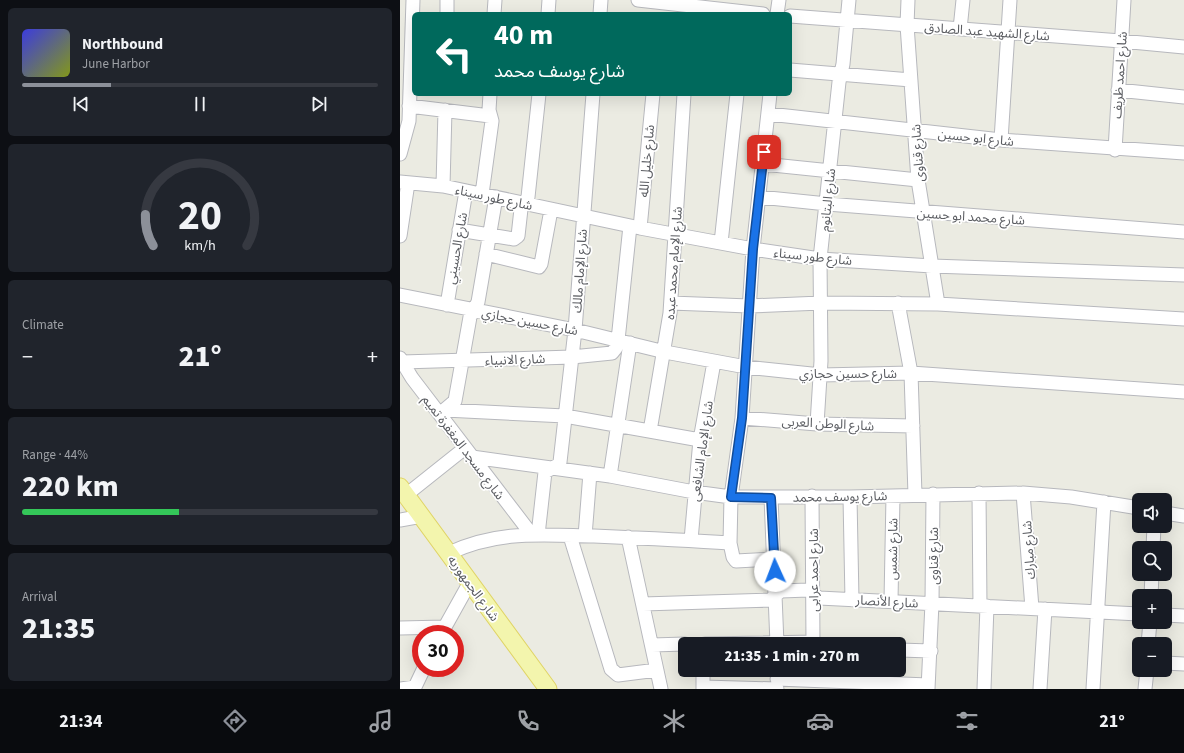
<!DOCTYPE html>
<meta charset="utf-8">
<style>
:root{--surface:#171b24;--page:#20242c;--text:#f1f3f6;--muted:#9ea1a6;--line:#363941;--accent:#8c9099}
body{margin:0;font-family:"Source Sans 3","Noto Sans Arabic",sans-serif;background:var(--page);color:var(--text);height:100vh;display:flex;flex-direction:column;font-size:15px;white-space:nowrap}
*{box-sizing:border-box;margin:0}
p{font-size:13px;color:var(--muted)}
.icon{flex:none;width:22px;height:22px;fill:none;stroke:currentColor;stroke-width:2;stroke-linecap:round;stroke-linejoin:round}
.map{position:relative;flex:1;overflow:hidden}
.panel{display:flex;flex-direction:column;gap:8px;padding:8px;background:#0d0f14;width:400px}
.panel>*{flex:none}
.banner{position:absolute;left:12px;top:12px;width:380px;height:84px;border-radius:6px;box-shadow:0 4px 16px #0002;background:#00695c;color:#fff;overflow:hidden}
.buttons{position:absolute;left:732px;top:493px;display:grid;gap:8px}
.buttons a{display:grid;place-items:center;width:40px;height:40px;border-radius:6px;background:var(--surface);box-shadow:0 4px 16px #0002;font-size:20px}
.speed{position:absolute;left:12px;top:625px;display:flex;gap:8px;font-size:20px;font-weight:700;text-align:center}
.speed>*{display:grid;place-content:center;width:52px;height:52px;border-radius:50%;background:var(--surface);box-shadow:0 4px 16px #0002;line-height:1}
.speed .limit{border:6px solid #d22;background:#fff;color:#111}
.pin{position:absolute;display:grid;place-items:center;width:34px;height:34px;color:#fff;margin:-17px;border-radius:8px;box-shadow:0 2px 6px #0006}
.me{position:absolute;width:44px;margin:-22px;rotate:358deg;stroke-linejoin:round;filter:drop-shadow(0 0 3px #0008)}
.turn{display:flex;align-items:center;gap:14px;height:84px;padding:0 16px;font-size:18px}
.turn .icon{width:52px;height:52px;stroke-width:2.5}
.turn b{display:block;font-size:28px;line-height:34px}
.big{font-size:30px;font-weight:800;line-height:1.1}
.panel .card{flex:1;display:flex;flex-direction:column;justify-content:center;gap:6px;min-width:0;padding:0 14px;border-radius:6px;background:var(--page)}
.panel .dial{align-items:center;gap:0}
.dial svg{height:104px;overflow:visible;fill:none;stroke:var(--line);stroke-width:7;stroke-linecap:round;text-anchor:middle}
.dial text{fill:var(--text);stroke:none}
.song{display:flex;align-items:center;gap:12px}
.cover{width:48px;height:48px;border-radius:6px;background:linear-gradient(135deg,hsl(240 70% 55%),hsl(70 70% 35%))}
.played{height:4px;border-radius:2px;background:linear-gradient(90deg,var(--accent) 25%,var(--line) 25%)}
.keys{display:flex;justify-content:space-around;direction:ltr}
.heat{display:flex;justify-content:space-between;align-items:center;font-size:22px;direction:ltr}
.charge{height:6px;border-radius:3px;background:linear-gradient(90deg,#34c759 44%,var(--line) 0)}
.trip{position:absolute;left:278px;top:637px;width:228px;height:40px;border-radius:6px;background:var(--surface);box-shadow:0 4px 16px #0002;font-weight:800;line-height:40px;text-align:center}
.dock{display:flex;height:64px;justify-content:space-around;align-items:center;background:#090b0e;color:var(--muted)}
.dock .icon{width:28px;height:28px}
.dock .selected{color:var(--accent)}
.dock b{font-size:18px;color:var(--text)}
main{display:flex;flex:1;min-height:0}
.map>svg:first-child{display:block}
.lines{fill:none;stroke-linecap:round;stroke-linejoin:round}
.minor-casing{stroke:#b7b8bd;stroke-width:15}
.major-casing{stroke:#e0d466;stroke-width:19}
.minor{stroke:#fff;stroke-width:13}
.major{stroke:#f3f5ad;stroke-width:17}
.route-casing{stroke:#114b97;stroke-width:10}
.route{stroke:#1a73e8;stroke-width:7}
.labels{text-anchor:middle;stroke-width:3.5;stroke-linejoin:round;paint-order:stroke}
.street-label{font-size:13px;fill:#5a5c61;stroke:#fff}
</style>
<main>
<section class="panel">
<div class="card">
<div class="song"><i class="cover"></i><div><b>Northbound</b><p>June Harbor</p></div></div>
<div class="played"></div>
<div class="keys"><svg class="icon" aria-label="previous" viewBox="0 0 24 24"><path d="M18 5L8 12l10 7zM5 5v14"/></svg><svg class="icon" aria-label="pause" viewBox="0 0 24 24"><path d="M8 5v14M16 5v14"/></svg><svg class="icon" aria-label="next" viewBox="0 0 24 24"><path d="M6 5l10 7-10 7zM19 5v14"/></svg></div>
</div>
<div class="card dial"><svg viewBox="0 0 100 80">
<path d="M14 69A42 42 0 1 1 86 69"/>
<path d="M14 69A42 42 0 0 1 8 45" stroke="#8c9099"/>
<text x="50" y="56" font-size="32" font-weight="700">20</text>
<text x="50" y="72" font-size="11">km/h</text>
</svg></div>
<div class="card"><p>Climate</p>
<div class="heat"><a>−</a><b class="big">21°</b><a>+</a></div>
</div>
<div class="card"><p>Range · 44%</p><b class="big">220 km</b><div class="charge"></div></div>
<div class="card"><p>Arrival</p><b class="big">21:35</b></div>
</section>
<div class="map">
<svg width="784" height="689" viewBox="0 0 784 689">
<rect width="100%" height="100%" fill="#ebebe2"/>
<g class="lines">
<!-- minor casing -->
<g class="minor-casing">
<path id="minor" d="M238 0 363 14
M508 0 507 25 518 180 538 304
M47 14V0
M94 14 95 0
M148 14 149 0
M200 14 201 0
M377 14 379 0
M390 16 721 41 784 47
M560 29 563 0
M390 70 511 80
M718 90 784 97
M370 94 353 249 342 418 331 497 330 543 333 557 336 561 375 559
M9 106 90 116
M369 114 601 140 784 153
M601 140 610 0
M715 150 724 0
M0 154 9 121 13 0
M363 164 518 180
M0 182 43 186 240 228 353 249 420 259 532 266 784 275
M43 186 45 110
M82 194 92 121 89 110 90 94
M359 197 427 204 784 232
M240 228 253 94
M59 230 114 239 118 236 121 209 128 197 139 94
M0 236 8 183
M321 243 337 94
M86 254 139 267 141 264 151 210
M0 295 175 330 265 352 346 367 421 375 511 373 784 392
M271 303 349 306 421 303 538 304 784 319
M498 303 511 373 515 495
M47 305 66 191
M0 358 12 378 132 535
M2 362 172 357 212 353 216 348 218 340 230 226
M45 410 165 416 300 440
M42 412 55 401 70 317 78 302 96 197
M342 418 417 424 513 426
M417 424 421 361 420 259 439 82 443 64 449 0
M250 431 270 313 284 94
M72 457 210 476 294 492 331 497H450L623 493 671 497 739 508
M210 476 230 343
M579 493 580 606
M623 493 632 608
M6 495 65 448
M412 496 413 644
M371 497 377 644
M450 497 452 600
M765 513 784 516
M0 520 22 516
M138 535 145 472 158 465 160 462 175 330 193 94
M170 536 211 669 218 675 257 670
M185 536 190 473
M228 537 261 689
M291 540 300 440 314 362
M753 548 754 526
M49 553C99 530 140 535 194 536 240 538 285 540 330 543
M751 596 752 574
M491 601 493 496
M243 604 370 600 381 591 408 590 419 598 739 614
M765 615 784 616
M0 628 45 627
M41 634 70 582
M305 644 413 642
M748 644 750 622
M252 645 285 644
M499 650 531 651
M765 663 784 664
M303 670V689
M377 679 528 685
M303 687 377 689
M0 689 15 687
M14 689 24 668
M528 689 532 603 533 494
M584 689 587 606
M640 689 645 609
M693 689 704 502
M745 689 747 670"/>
</g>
<!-- major casing -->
<g class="major-casing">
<path id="major" d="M0 487 148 689"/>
</g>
<!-- minor -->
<use href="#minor" class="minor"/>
<!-- major -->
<use href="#major" class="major"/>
</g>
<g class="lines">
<!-- route casing -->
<g class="route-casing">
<path id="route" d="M364 152 353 249 342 418 331 497 371 498 375 571"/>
</g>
<!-- route -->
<use href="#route" class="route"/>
</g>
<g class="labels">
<!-- street labels -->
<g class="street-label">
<text transform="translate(587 31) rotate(4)" y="5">شارع الشهيد عبد الصادق</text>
<text transform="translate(719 75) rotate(-86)" y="5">شارع احمد ظريف</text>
<text transform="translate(576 137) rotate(6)" y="5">شارع ابو حسين</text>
<text transform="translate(517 153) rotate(-94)" y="5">شارع قناوى</text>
<text transform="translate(246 161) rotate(-85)" y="5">شارع خليل الله</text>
<text transform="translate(94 197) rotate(12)" y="5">شارع طور سيناء</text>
<text transform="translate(427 200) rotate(-84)" y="5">شارع البتانوم</text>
<text transform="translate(571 216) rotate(4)" y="5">شارع محمد ابو حسين</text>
<text transform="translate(56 248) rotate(-80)" y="5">شارع الحسيني</text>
<text transform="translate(413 256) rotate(6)" y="5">شارع طور سيناء</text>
<text transform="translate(273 263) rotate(-86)" y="5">شارع الإمام محمد عبده</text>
<text transform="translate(179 271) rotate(-86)" y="5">شارع الإمام مالك</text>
<text transform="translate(130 321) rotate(11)" y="5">شارع حسين حجازي</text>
<text transform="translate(115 359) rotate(-2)" y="5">شارع الانبياء</text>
<text x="448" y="378">شارع حسين حجازي</text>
<text transform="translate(428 423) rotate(3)" y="5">شارع الوطن العربى</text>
<text transform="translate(64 447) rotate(53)" y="5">شارع مسجد المغفرة تميم</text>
<text transform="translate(301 451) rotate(-82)" y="5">شارع الإمام الشافعى</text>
<text transform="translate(440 496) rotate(-1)" y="5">شارع يوسف محمد</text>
<text transform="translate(492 549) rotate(-89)" y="5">شارع شمس</text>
<text transform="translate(628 550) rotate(-94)" y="5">شارع مبارك</text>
<text transform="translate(533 556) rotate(-90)" y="5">شارع قناوى</text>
<text transform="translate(413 570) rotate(-90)" y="5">شارع احمد عرابى</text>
<text transform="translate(74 588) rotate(54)" y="5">شارع الجمهوريه</text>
<text transform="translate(487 601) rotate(3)" y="5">شارع الأنصار</text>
</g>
</g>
</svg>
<div class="buttons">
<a><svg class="icon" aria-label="sound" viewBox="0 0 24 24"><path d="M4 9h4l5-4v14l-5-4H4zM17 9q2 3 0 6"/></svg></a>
<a><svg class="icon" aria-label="search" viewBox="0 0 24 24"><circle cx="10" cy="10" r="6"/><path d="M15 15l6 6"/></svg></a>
<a>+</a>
<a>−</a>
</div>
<div class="speed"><div class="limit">30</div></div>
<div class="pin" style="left:364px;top:152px;background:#d93025"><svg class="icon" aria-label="arrive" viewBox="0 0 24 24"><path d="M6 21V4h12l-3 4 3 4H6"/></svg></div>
<svg class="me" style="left:375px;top:571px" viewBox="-20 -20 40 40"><circle r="19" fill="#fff"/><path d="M0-13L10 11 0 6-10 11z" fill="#1a73e8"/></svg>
<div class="trip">21:35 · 1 min · 270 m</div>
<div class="banner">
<div class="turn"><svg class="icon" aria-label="left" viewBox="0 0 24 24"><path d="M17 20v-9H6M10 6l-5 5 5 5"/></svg><div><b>40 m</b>شارع يوسف محمد</div></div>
</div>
</div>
</main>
<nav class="dock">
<b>21:34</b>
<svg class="icon selected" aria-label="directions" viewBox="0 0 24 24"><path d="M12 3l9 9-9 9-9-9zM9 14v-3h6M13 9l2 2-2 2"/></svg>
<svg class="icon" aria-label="music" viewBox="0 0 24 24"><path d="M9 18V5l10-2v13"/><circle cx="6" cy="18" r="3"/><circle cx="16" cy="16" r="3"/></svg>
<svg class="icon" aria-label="phone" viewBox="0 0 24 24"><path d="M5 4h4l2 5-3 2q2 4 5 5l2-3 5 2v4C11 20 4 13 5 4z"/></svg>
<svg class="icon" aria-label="climate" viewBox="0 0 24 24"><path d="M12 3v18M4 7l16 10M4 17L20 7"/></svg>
<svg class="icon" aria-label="car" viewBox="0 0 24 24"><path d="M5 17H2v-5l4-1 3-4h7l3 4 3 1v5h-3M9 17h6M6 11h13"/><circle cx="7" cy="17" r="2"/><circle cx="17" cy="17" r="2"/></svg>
<svg class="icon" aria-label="filters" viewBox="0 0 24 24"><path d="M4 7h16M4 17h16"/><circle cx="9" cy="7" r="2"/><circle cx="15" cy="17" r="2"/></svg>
<b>21°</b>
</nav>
